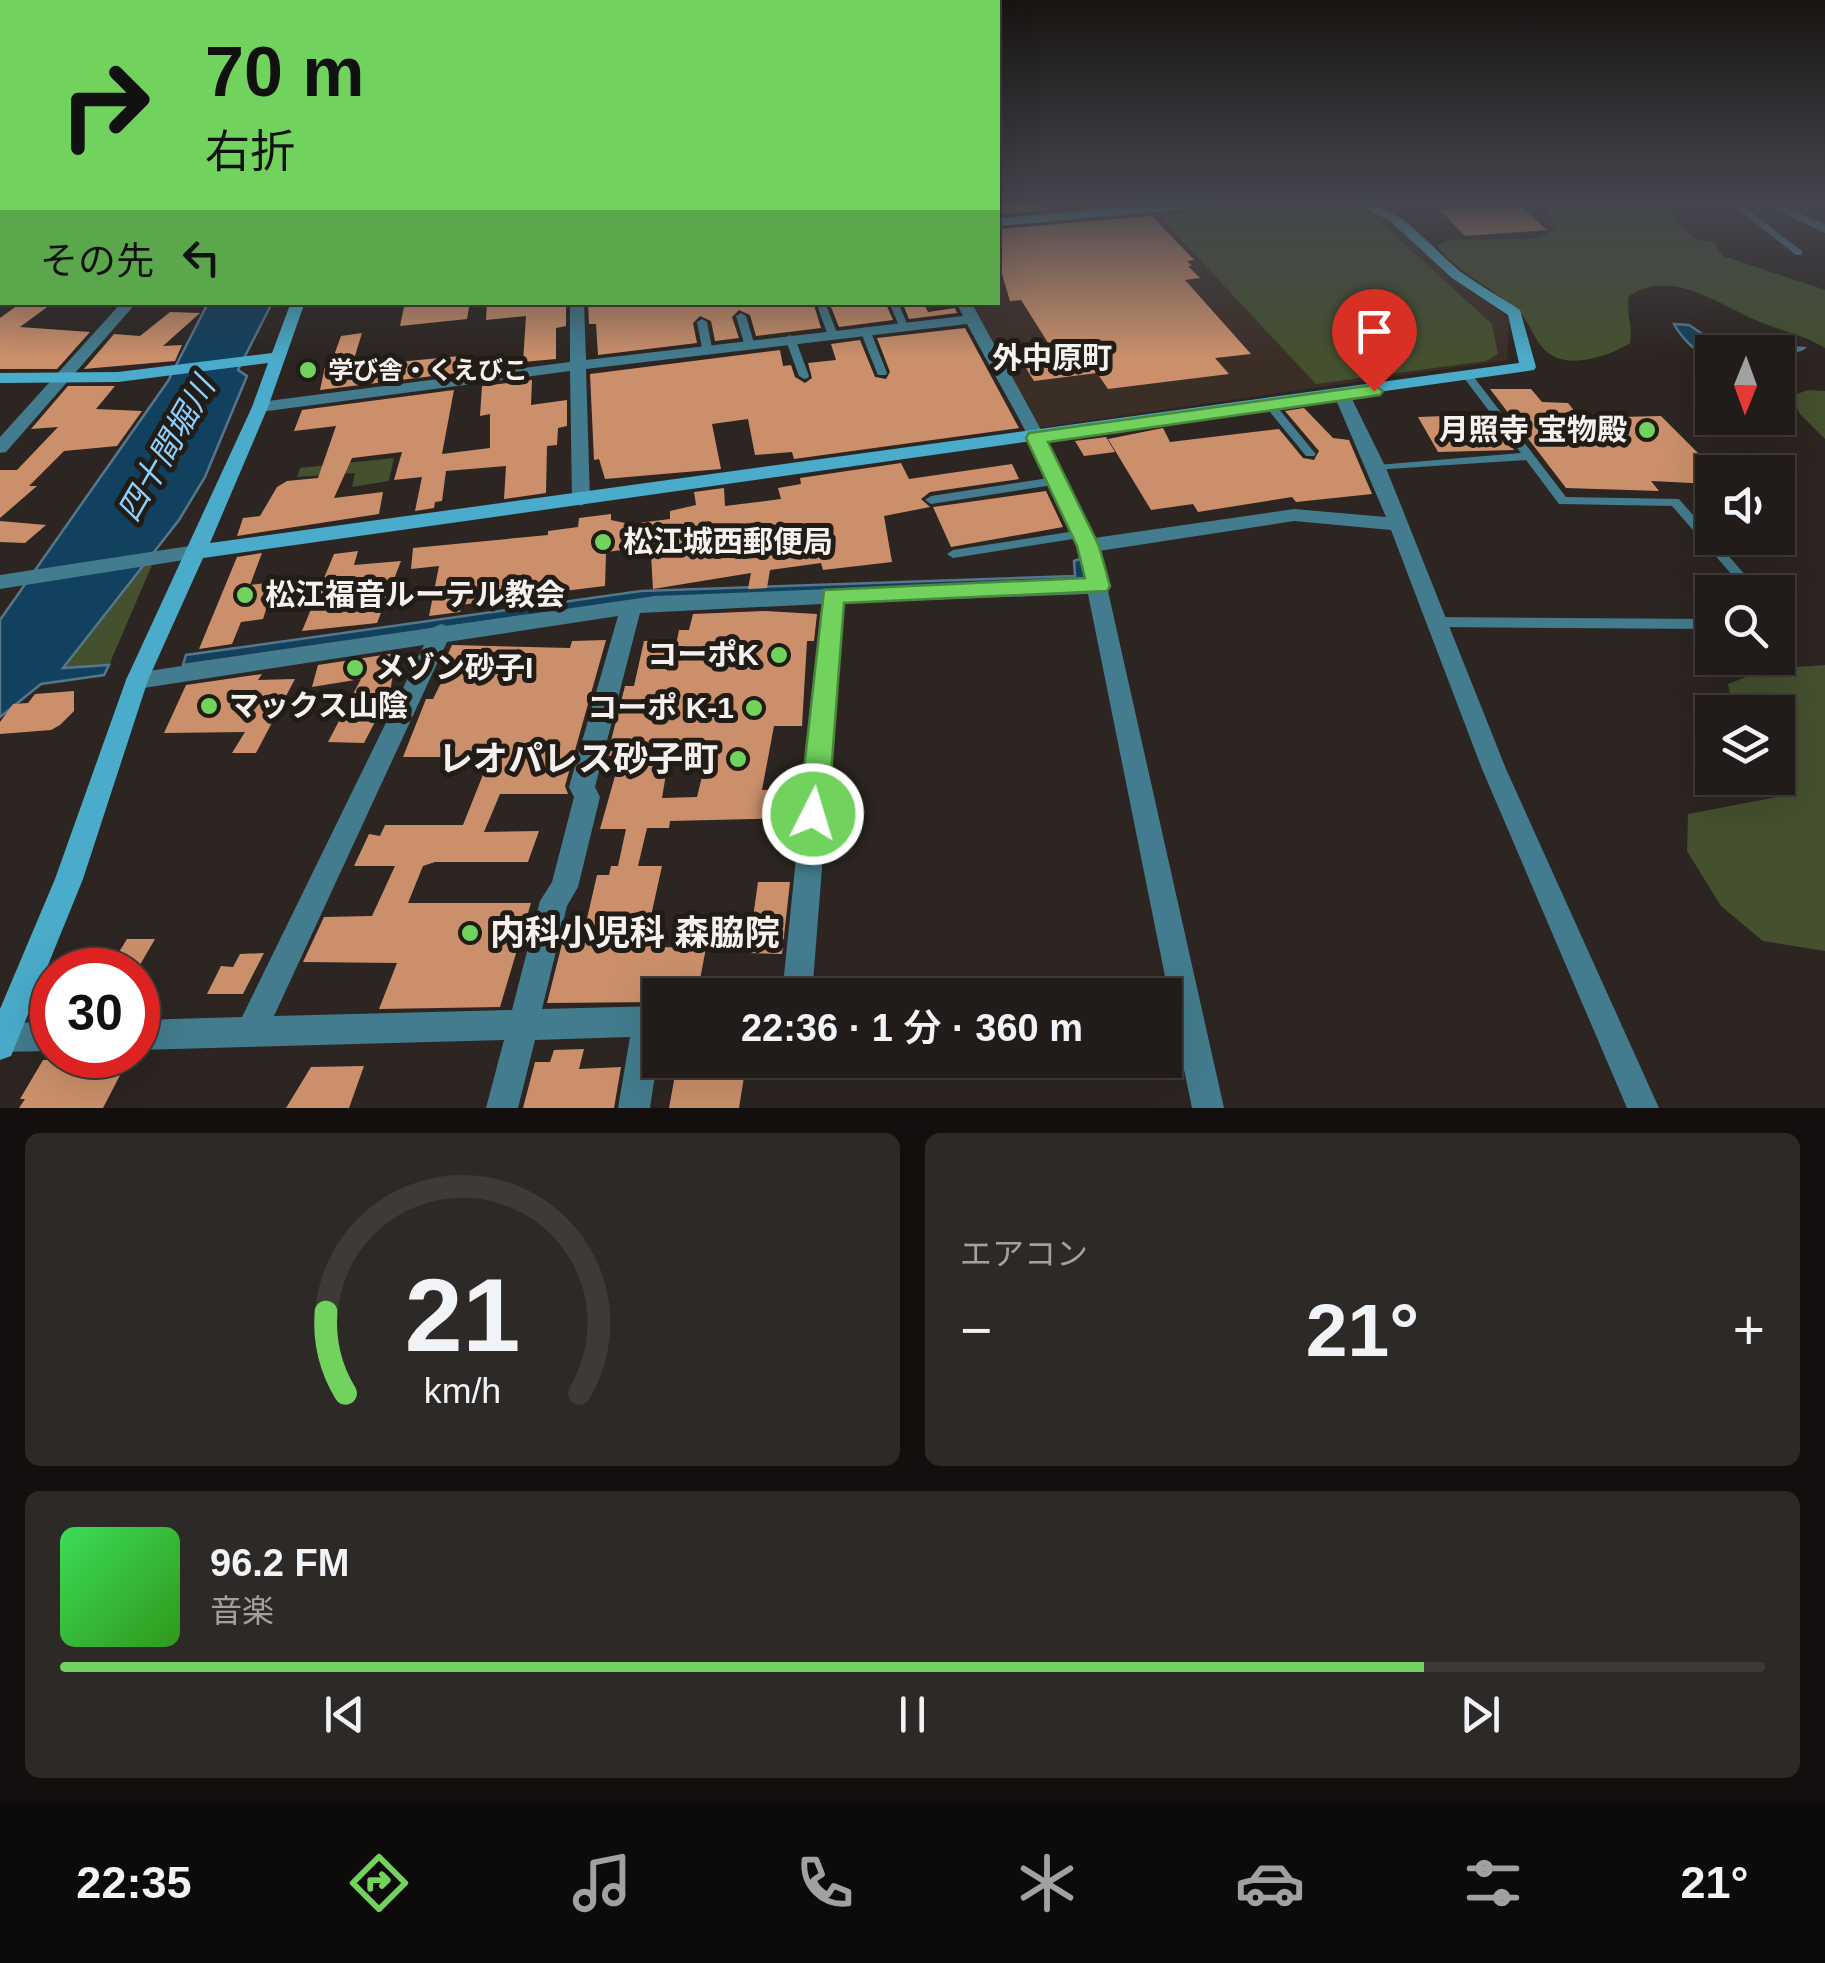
<!DOCTYPE html>
<html lang="ja">
<meta charset="utf-8">
<style>
:root{--surface:#211c19;--page:#2d2926;--text:#f1f3f6;--muted:#a2a1a2;--line:#3e3a38;--accent:#71d25e}
body{margin:0;font-family:Arial,"Noto Sans JP",sans-serif;background:var(--page);color:var(--text);height:100vh;display:flex;flex-direction:column;font-size:38px;white-space:nowrap}
*{box-sizing:border-box;margin:0}
p{font-size:32px;color:var(--muted)}
.icon{flex:none;width:55px;height:55px;fill:none;stroke:currentColor;stroke-width:2;stroke-linecap:round;stroke-linejoin:round}
.map{position:relative;height:1108px;overflow:hidden}
.details{display:flex;flex-direction:column;gap:25px;padding:25px;background:#120f0e;flex:1}
.details>*{flex:none}
.guide{position:absolute;left:0px;top:0px;width:1000px;height:305px;box-shadow:0 10px 40px #0002,0 0 0 2px var(--line);background:#71d25e;color:#111;overflow:hidden}
.needle{width:65px;rotate:181deg}
.buttons{position:absolute;left:1695px;top:335px;display:grid;gap:20px}
.buttons a{display:grid;place-items:center;width:100px;height:100px;border-radius:0px;background:var(--surface);box-shadow:0 10px 40px #0002,0 0 0 2px var(--line);font-size:50px}
.speed{position:absolute;left:30px;top:948px;display:flex;gap:20px;font-size:50px;font-weight:700;text-align:center}
.speed>*{display:grid;place-content:center;width:130px;height:130px;border-radius:50%;background:var(--surface);box-shadow:0 10px 40px #0002,0 0 0 2px var(--line);line-height:1}
.speed .limit{border:15px solid #d22;background:#fff;color:#111}
.pin{position:absolute;display:grid;place-items:center;width:85px;height:85px;color:#fff;margin:-102px -42px;border-radius:50% 50% 50% 0;rotate:-45deg;box-shadow:0 0 10px #0007}
.pin .icon{rotate:45deg}
.me{position:absolute;width:110px;margin:-55px;rotate:5deg;stroke-linejoin:round;filter:drop-shadow(0 0 8px #0008)}
.turn{display:flex;align-items:center;gap:35px;height:210px;padding:0 40px;font-size:45px}
.turn .icon{width:130px;height:130px;stroke-width:2.5}
.turn b{display:block;font-size:70px;line-height:85px}
.then{display:flex;align-items:center;height:95px;padding:0 40px;background:#0003;gap:20px;font-size:38px}
.big{font-size:75px;font-weight:600;line-height:1.1}
.details .card{flex:1;display:flex;flex-direction:column;justify-content:center;gap:15px;min-width:0;padding:0 35px;border-radius:15px;background:var(--page)}
.details .dial{align-items:center;gap:0}
.dial svg{height:260px;overflow:visible;fill:none;stroke:var(--line);stroke-width:7;stroke-linecap:round;text-anchor:middle}
.dial text{fill:var(--text);stroke:none}
.song{display:flex;align-items:center;gap:30px}
.cover{width:120px;height:120px;border-radius:15px;background:linear-gradient(135deg,hsl(130 70% 55%),hsl(110 70% 35%))}
.played{height:10px;border-radius:5px;background:linear-gradient(90deg,var(--accent) 80%,var(--line) 80%)}
.keys{display:flex;justify-content:space-around;direction:ltr}
.heat{display:flex;justify-content:space-between;align-items:center;font-size:55px;direction:ltr}
.details .tiles{flex:1;display:grid;gap:25px;grid-template-columns:1fr 1fr}
.card:last-child{grid-column:span 2}
.trip{position:absolute;left:642px;top:978px;width:540px;height:100px;border-radius:0px;background:var(--surface);box-shadow:0 10px 40px #0002,0 0 0 2px var(--line);font-weight:600;line-height:100px;text-align:center}
.tabs{display:flex;height:160px;justify-content:space-around;align-items:center;background:#0d0b0a;color:var(--muted)}
.tabs .icon{width:70px;height:70px}
.tabs .on{color:var(--accent)}
.tabs b{font-size:45px;color:var(--text)}
.map>svg:first-child{display:block}
.built{fill:#3b2e27}
.green{fill:#44502e}
.water{fill:#11415e;stroke:#56768a;stroke-width:2.5}
.building{fill:#cb906b;fill-rule:evenodd}
.lines{fill:none;stroke-linecap:round;stroke-linejoin:round}
.lane{fill:#437c8e;fill-rule:evenodd}
.street{fill:#437c8e;fill-rule:evenodd}
.secondary{fill:#4aacca;fill-rule:evenodd}
.route{fill:#71d25e;stroke:#49883d;stroke-width:2.5}
.poi-dot{fill:#71d25e;stroke:#221c17;stroke-width:4}
.labels{text-anchor:middle;stroke-width:10;stroke-linejoin:round;paint-order:stroke}
.far-poi-label{font-size:25px;font-weight:bold;fill:#f6f1ef;stroke:#221c17;text-anchor:start}
.far-quarter-label{font-size:30px;font-weight:bold;fill:#f6f1ef;stroke:#221c17}
.poi-label{font-size:30px;font-weight:bold;fill:#f6f1ef;stroke:#221c17;text-anchor:start}
.water-label{font-size:32px;font-style:italic;fill:#8dd0fe;stroke:#221c17}
.near-poi-label{font-size:35px;font-weight:bold;fill:#f6f1ef;stroke:#221c17;text-anchor:end}
</style>
<div class="map">
<svg width="1825" height="1108" viewBox="0 0 1825 1108">
<rect width="100%" height="100%" fill="#2c2521"/>
<!-- built -->
<path class="built" d="M1274 203H1345L1383 216 1503 313 1509 320 1507 360 1038 428 969 303 998 302V268L1087 269 1051 221Z"/>
<!-- green -->
<path class="green" d="M1544 203H1656L1694 238 1714 243 1723 256 1825 290V348C1804 335 1782 331 1760 322 1719 305 1672 267 1629 296 1626 314 1633 326 1630 343 1608 357 1563 372 1543 348 1530 333 1528 316 1511 304 1484 284 1458 272 1437 246L1449 240 1536 239 1556 229Z
M1314 204 1362 212 1379 221 1492 324 1498 354 1486 361 1316 384 1159 216Z
M1808 390 1825 391V439L1800 414 1791 396Z
M394 458 389 481 352 487 355 473 297 477 300 468Z
M144 565H152L109 665 63 669Z
M1825 665V951L1763 941 1721 906 1687 851 1688 814 1777 797 1773 778H1778V712H1734L1728 684 1767 669Z"/>
<!-- water -->
<path class="water" d="M208 303H272L238 370 247 376 205 477 179 520 63 668 109 665 104 675 41 684 0 717V620L168 381Z
M1674 324 1689 325 1716 343 1804 348C1796 355 1709 356 1700 352 1690 347 1678 332 1674 324Z
M1083 558 1087 577 1081 583 524 616 183 665 186 655 641 591 1075 576 1074 561Z"/>
<!-- building -->
<path class="building" d="M998 203H1042L1048 210 998 214Z
M1523 208 1547 230 1465 236 1439 209Z
M1152 216 1194 260 1187 261 1192 266H1188L1200 278 1185 280 1251 354 1215 358 1229 374 1108 389 1097 373 1034 381 1024 365 1059 360 1021 300 1010 301 998 261V229Z
M22 302H54L20 327 90 332 57 369H0V318Z
M405 302H470L467 319 400 326Z
M487 302H566V326L556 328V359L523 362 526 316 486 320Z
M588 302H813L821 328 756 336 750 315 739 310 732 317 739 338 715 341 711 321 700 316 693 323 697 343 598 355 596 324H589Z
M829 302H885L893 320 839 327Z
M902 302H923L928 312 955 308 957 313 909 319Z
M170 312 200 313 163 346 182 345 175 361 84 369 114 334 140 336Z
M965 328 1019 428 794 459 792 452 755 455 748 419 712 424 721 469 605 479 599 459 594 460 590 374 780 350 783 366 791 365 795 377 805 383 812 378 808 363 836 360 831 344 860 340 875 377 886 379 890 372 877 338Z
M362 333 354 359 363 358 358 372 396 367 398 362 460 356 457 373 320 390 326 362 332 361 341 336Z
M532 380 531 405 567 400V426L558 428 557 445 547 446 546 493 504 499 506 466 446 471 442 501 435 502 434 508 415 511 422 477 394 480 402 452 352 458 334 498 383 492 379 514 237 536 243 518 260 516 277 487 287 481 318 478 336 426 294 431 302 410 454 390 442 454 490 448V414L480 416 482 386Z
M68 386H115L96 409 142 411 117 446 64 451 29 486H37L0 518V470H17L58 427 31 429Z
M1490 389H1531L1542 402 1568 403 1580 418 1661 416 1700 455H1719L1734 472H1712V484L1651 481 1659 491 1566 488Z
M1304 408 1333 438 1349 440 1372 494 1296 502 1292 497 1198 512 1193 504 1151 510 1108 439 1163 428 1170 442 1279 429 1303 458 1314 460 1319 451 1285 411Z
M1445 416 1449 421H1492L1514 450 1438 452 1418 417Z
M1106 437 1115 452 1084 456 1075 441Z
M901 463 909 479 1012 464 1019 479 930 492 921 499 930 507 884 516 892 562 823 570 821 563 770 570 767 588 748 589 751 573 653 589 651 555H645V547L606 552 605 586 564 591 562 600 527 604 528 595 461 605 460 612 429 616 439 566 411 569 413 548 548 535V531L578 527 579 518 611 514V520L630 524 670 519V511L696 505 694 492 724 488 725 506 781 499 778 488 801 484 800 478Z
M1046 491 1063 527 951 547 933 507Z
M0 521 46 525 25 543 0 542Z
M358 551 354 565 401 561 377 623 302 631 334 554Z
M262 553 250 585 275 582 263 619 241 622 232 644 199 649 237 557Z
M765 611 817 614 814 641H807L802 726H774L762 790 795 789 794 818 670 821 669 828H647L638 866H662L651 916H662L654 947 706 948 697 995H660V1002L547 1003 564 936H583L597 875H609L611 866H618L626 829H600L621 755 607 756 625 686H634L644 641 677 640 679 630H689L693 614ZM671 744H710L697 797 662 798Z
M606 640 565 786 568 794H500L484 832 539 831 528 862H435L423 866 408 903H531L500 1007 379 1009 397 963 303 962 324 917 372 916 395 866H354L369 834 380 836 385 825H463L490 757H403L426 699H433L450 665H443L452 645 570 648 572 641Z
M396 653 390 693 364 743 328 742 361 679 312 687 318 665Z
M262 674 258 680 295 679 256 753H232L245 732 164 733 186 685Z
M74 691V711L60 725 51 730 0 734V722L13 704 28 703 35 694Z
M758 882H790L782 954 748 953Z
M127 939H155L137 970H108Z
M264 953 243 994H207L221 966 233 967 240 954Z
M584 1049 579 1069 621 1067 614 1108H523L535 1062H550L554 1050Z
M129 1058 103 1108H19L25 1099H20L43 1060Z
M364 1066 349 1108H286L311 1067Z
M675 1075 744 1077 739 1108H669Z"/>
<g class="lines">
<!-- lane -->
<path class="lane" d="M1730 203H1739L1802 251V255H1796Z
M816 302H825L837 333 835 335 832 336 827 333Z
M889 302H898L908 326 906 328H900Z
M741 313 746 316 754 343 752 345 749 346 744 343 736 316Z
M702 319 707 322 712 348 707 351 702 348 697 322Z
M865 327 870 330 887 373 886 375H878L877 373 860 330Z
M790 335 795 338 809 376 808 378 804 379 799 376 785 338Z
M1469 375 1473 376 1566 497 1679 499 1760 592H1747L1672 506 1559 504 1526 460 1373 470 1371 468 1377 465 1521 453 1464 378Z
M1270 402 1274 403 1314 452 1316 454 1314 456H1306L1266 407 1265 405Z
M1055 477 1059 478 1061 481 1059 484 931 504 925 500 931 496Z
M1082 530 1088 534 1086 537 953 558 947 554 953 550Z
M1778 615 1783 617 1788 624 1786 627 1778 629Z
M1434 617 1712 619V629L1434 627 1429 625 1427 622 1429 619Z"/>
<!-- street -->
<path class="street" d="M1762 203H1778L1825 224V233Z
M0 249H2V257H0Z
M122 302H137L6 452 0 453V437Z
M570 302H584L586 360 963 316 956 302H971L1045 437 1094 538 1294 509 1386 517 1334 395 1336 391H1348L1386 468 1506 769 1659 1108H1627L1482 769 1391 530 1294 521 1099 551 1224 1108H1192L1176 1031H1165V1001H1170L1088 594 843 603 812 995H782L822 604 640 613 595 787 600 797 578 887 567 906 542 1009 660 1006V1042L650 1108H618L630 1037 535 1040 518 1108H486L504 1040 138 1050V1020L242 1017 424 645 137 689 129 686 126 680 129 674 432 628 441 624 447 626 655 596 1085 579C1068 497 1007 399 967 324L586 369 590 500 581 506 572 500 570 371 260 412 252 407 260 402 570 362ZM618 616 569 787 574 797 552 882 540 901 512 1010 274 1016 447 642Z
M196 545 206 552 203 557 0 589V575Z
M52 1021V1051L0 1052V1024Z"/>
<!-- secondary -->
<path class="secondary" d="M1172 203H1217L1211 207 998 226V218Z
M1353 203C1400 202 1427 245 1461 272 1480 286 1501 297 1520 310L1536 367 1534 370 203 558 148 680 83 879 11 1056 0 1060V1009L55 879 126 680 252 407 268 363 118 382 0 383V373L118 372 272 353 291 302H305L268 407 210 543 1519 363 1508 315 1452 278 1389 220Z"/>
</g>
<!-- sky -->
<linearGradient id="sky" x2="0" y2="1"><stop stop-color="#181412"/><stop offset="0.57" stop-color="#45464e"/><stop offset="1" stop-color="#45464e" stop-opacity="0"/></linearGradient>
<rect width="1825" height="358" fill="url(#sky)"/>
<!-- route -->
<path class="route" d="M1374 385 1383 391 1380 395 1048 442 1099 546 1110 586 1107 591 844 603 828 814 824 822 813 826 803 822 799 814 824 590 1085 578 1077 546 1026 438 1029 433Z"/>
<!-- markers -->
<g class="poi-dot">
<circle cx="308" cy="370" r="10"/>
<circle cx="1647" cy="430" r="10"/>
<circle cx="603" cy="542" r="10"/>
<circle cx="245" cy="595" r="10"/>
<circle cx="779" cy="655" r="10"/>
<circle cx="355" cy="668" r="10"/>
<circle cx="209" cy="706" r="10"/>
<circle cx="754" cy="708" r="10"/>
<circle cx="738" cy="759" r="10"/>
<circle cx="470" cy="933" r="10"/>
</g>
<g class="labels">
<!-- far-poi labels -->
<g class="far-poi-label">
<text x="328" y="379">学び舎・くえびこ</text>
</g>
<!-- far-quarter labels -->
<g class="far-quarter-label">
<text x="1052" y="368">外中原町</text>
</g>
<!-- poi labels -->
<g class="poi-label">
<text x="1627" y="440" text-anchor="end">月照寺 宝物殿</text>
<text x="623" y="552">松江城西郵便局</text>
<text x="265" y="605">松江福音ルーテル教会</text>
<text x="759" y="665" text-anchor="end">コーポK</text>
<text x="375" y="678">メゾン砂子I</text>
<text x="229" y="716">マックス山陰</text>
<text x="734" y="718" text-anchor="end">コーポ K-1</text>
</g>
<!-- water labels -->
<g class="water-label">
<text transform="translate(166 449) rotate(-60)" y="11">四十間堀川</text>
</g>
<!-- near-poi labels -->
<g class="near-poi-label">
<text x="718" y="771">レオパレス砂子町</text>
<text x="490" y="945" text-anchor="start">内科小児科 森脇院</text>
</g>
</g>
</svg>
<div class="buttons">
<a><svg class="needle" viewBox="-14 -14 28 28"><path d="M0-13l5 13h-10z" fill="#e53935"/><path d="M0 13l5-13h-10z" fill="#a2a1a2"/></svg></a>
<a><svg class="icon" aria-label="sound" viewBox="0 0 24 24"><path d="M4 9h4l5-4v14l-5-4H4zM17 9q2 3 0 6"/></svg></a>
<a><svg class="icon" aria-label="search" viewBox="0 0 24 24"><circle cx="10" cy="10" r="6"/><path d="M15 15l6 6"/></svg></a>
<a><svg class="icon" aria-label="layers" viewBox="0 0 24 24"><path d="M12 4l9 5-9 5-9-5zM3 14l9 5 9-5"/></svg></a>
</div>
<div class="speed"><div class="limit">30</div></div>
<div class="pin" style="left:1374px;top:391px;background:#d93025"><svg class="icon" aria-label="arrive" viewBox="0 0 24 24"><path d="M6 21V4h12l-3 4 3 4H6"/></svg></div>
<svg class="me" style="left:813px;top:814px" viewBox="-20 -20 40 40"><circle r="17" fill="#71d25e" stroke="#fff" stroke-width="3"/><path d="M0-11L8 9 0 5-8 9z" fill="#fff"/></svg>
<div class="trip">22:36 · 1 分 · 360 m</div>
<div class="guide">
<div class="turn"><svg class="icon" aria-label="right" viewBox="0 0 24 24"><path d="M7 20v-9h11M14 6l5 5-5 5"/></svg><div><b>70 m</b>右折</div></div>
<div class="then">その先<svg class="icon" aria-label="left" viewBox="0 0 24 24"><path d="M17 20v-9H6M10 6l-5 5 5 5"/></svg></div>
</div>
</div>
<section class="details">
<div class="tiles">
<div class="card dial"><svg viewBox="0 0 100 80">
<path d="M14 69A42 42 0 1 1 86 69"/>
<path d="M14 69A42 42 0 0 1 8 44" stroke="#71d25e"/>
<text x="50" y="56" font-size="32" font-weight="700">21</text>
<text x="50" y="72" font-size="11">km/h</text>
</svg></div>
<div class="card"><p>エアコン</p>
<div class="heat"><a>−</a><b class="big">21°</b><a>+</a></div>
</div>
<div class="card">
<div class="song"><i class="cover"></i><div><b>96.2 FM</b><p>音楽</p></div></div>
<div class="played"></div>
<div class="keys"><svg class="icon" aria-label="previous" viewBox="0 0 24 24"><path d="M18 5L8 12l10 7zM5 5v14"/></svg><svg class="icon" aria-label="pause" viewBox="0 0 24 24"><path d="M8 5v14M16 5v14"/></svg><svg class="icon" aria-label="next" viewBox="0 0 24 24"><path d="M6 5l10 7-10 7zM19 5v14"/></svg></div>
</div>
</div>
</section>
<nav class="tabs">
<b>22:35</b>
<svg class="icon on" aria-label="directions" viewBox="0 0 24 24"><path d="M12 3l9 9-9 9-9-9zM9 14v-3h6M13 9l2 2-2 2"/></svg>
<svg class="icon" aria-label="music" viewBox="0 0 24 24"><path d="M9 18V5l10-2v13"/><circle cx="6" cy="18" r="3"/><circle cx="16" cy="16" r="3"/></svg>
<svg class="icon" aria-label="phone" viewBox="0 0 24 24"><path d="M5 4h4l2 5-3 2q2 4 5 5l2-3 5 2v4C11 20 4 13 5 4z"/></svg>
<svg class="icon" aria-label="climate" viewBox="0 0 24 24"><path d="M12 3v18M4 7l16 10M4 17L20 7"/></svg>
<svg class="icon" aria-label="car" viewBox="0 0 24 24"><path d="M5 17H2v-5l4-1 3-4h7l3 4 3 1v5h-3M9 17h6M6 11h13"/><circle cx="7" cy="17" r="2"/><circle cx="17" cy="17" r="2"/></svg>
<svg class="icon" aria-label="filters" viewBox="0 0 24 24"><path d="M4 7h16M4 17h16"/><circle cx="9" cy="7" r="2"/><circle cx="15" cy="17" r="2"/></svg>
<b>21°</b>
</nav>
